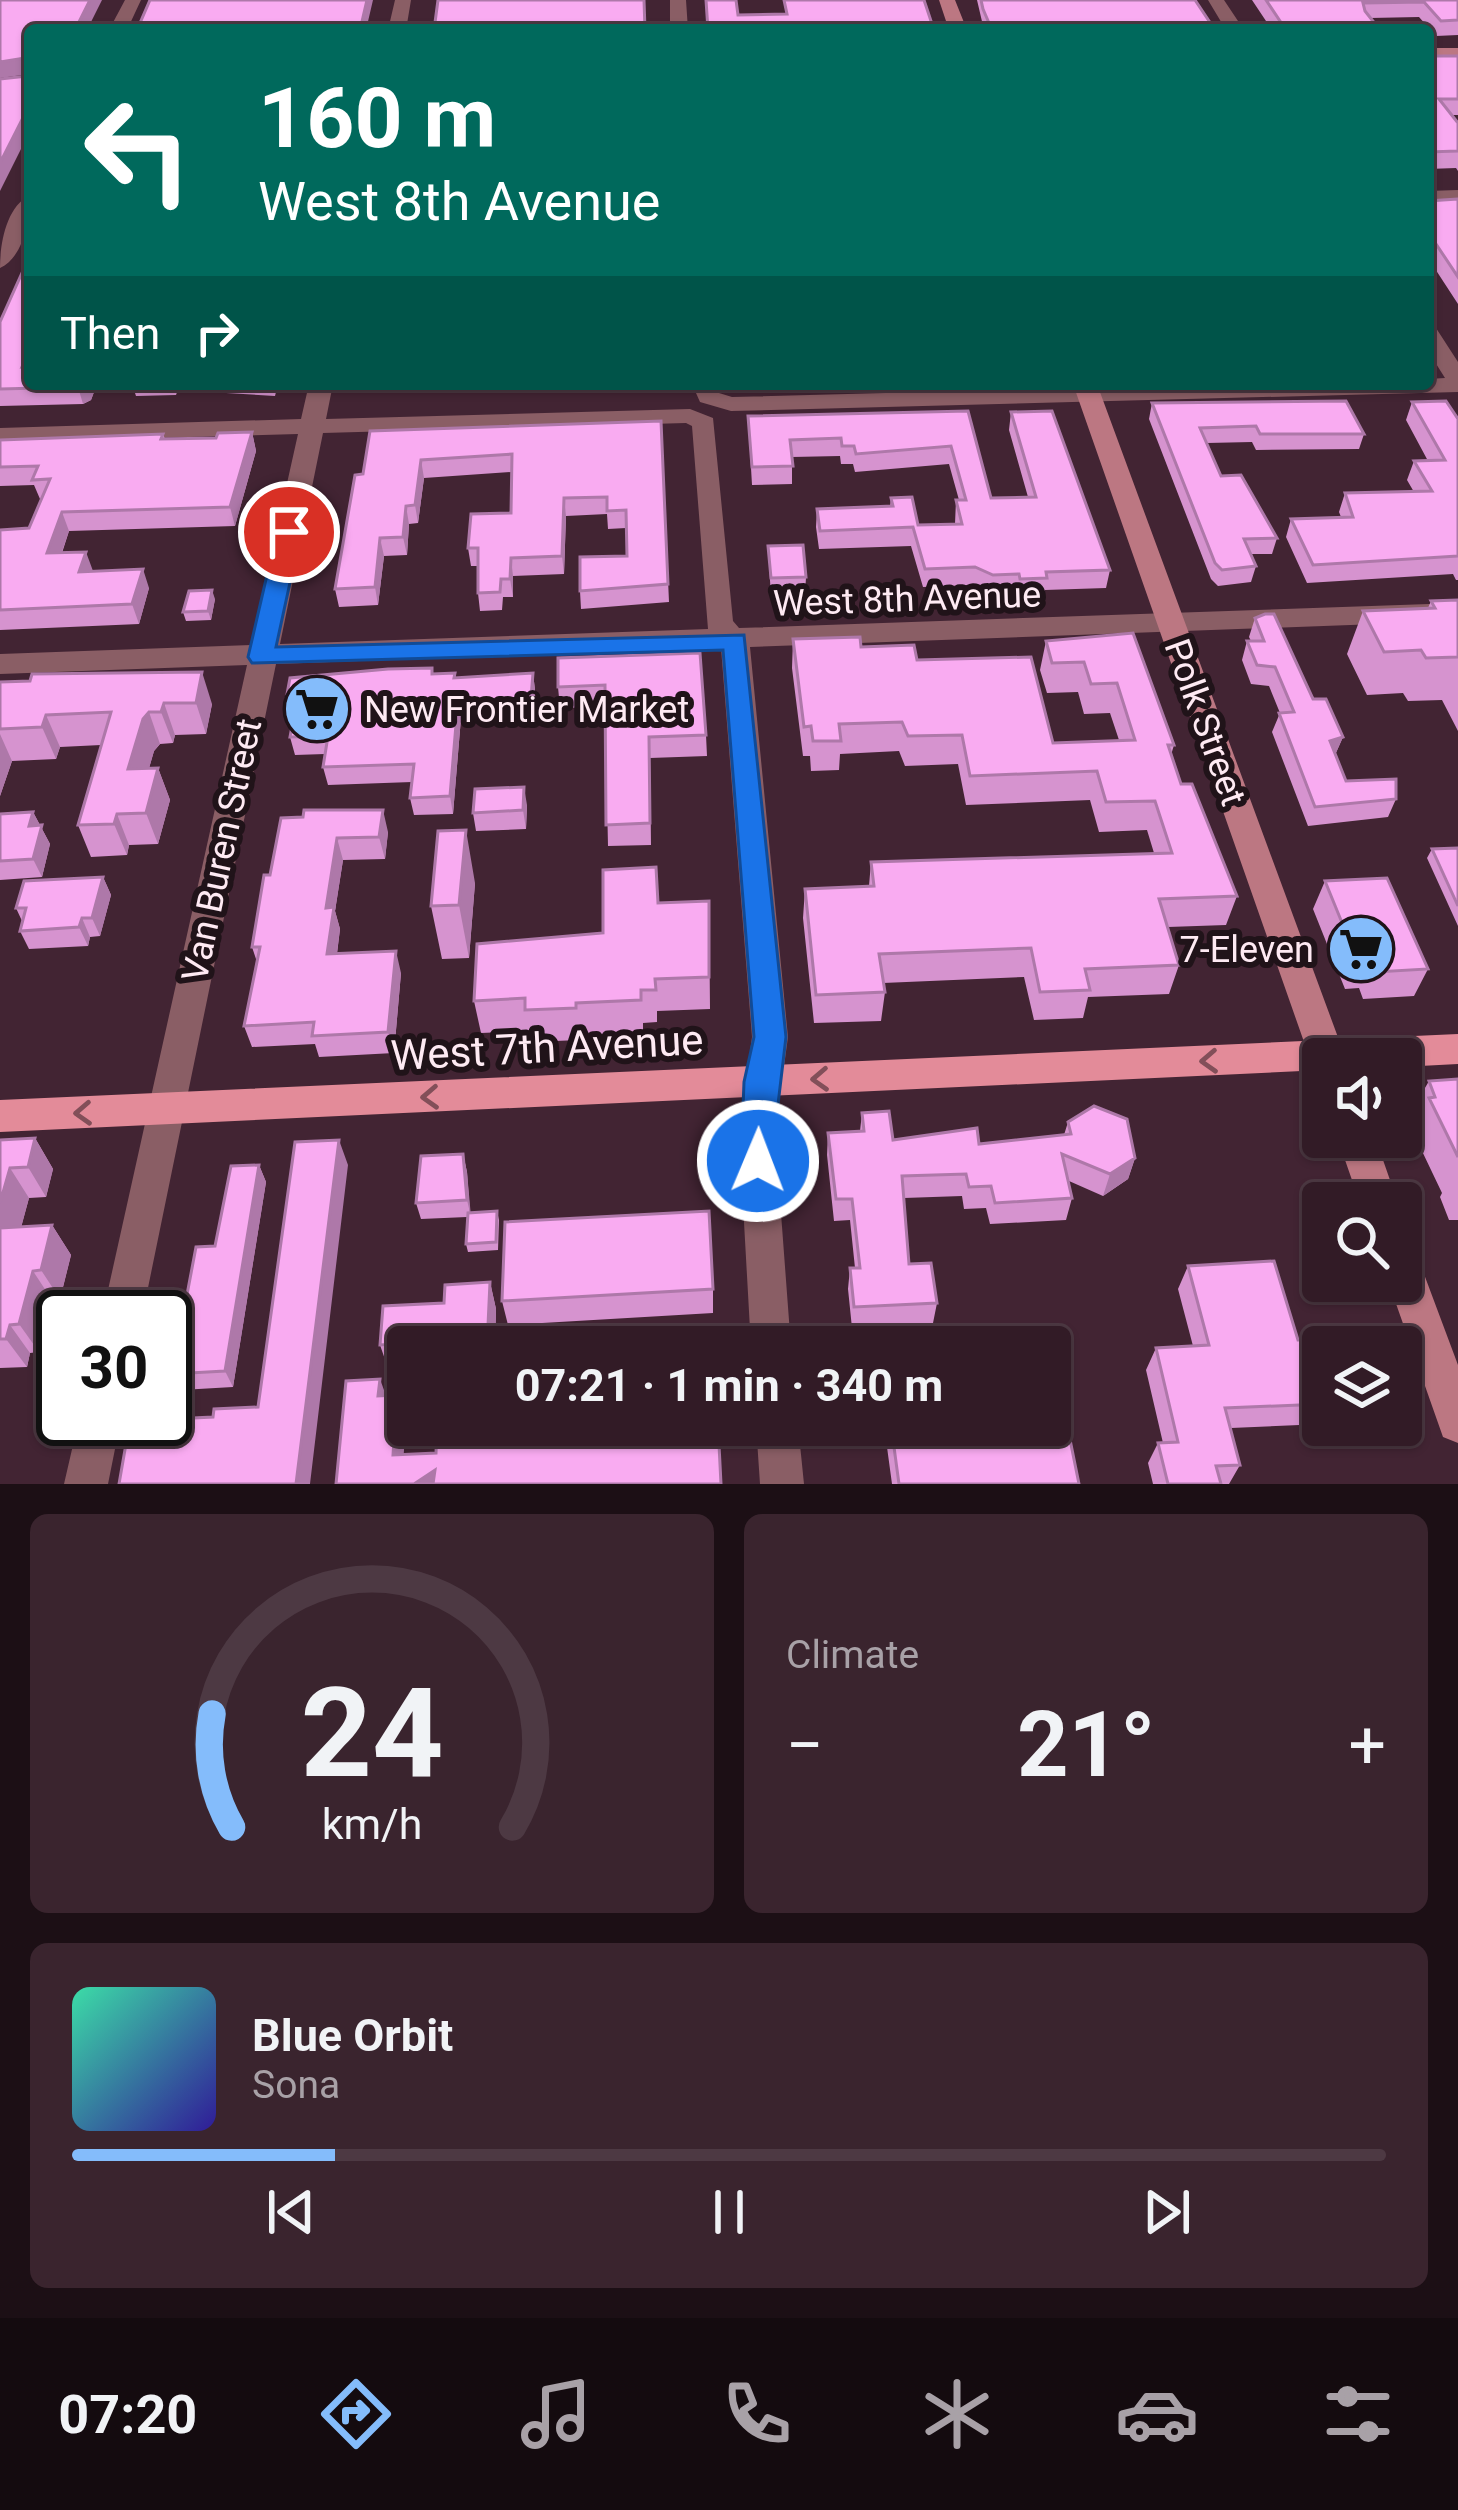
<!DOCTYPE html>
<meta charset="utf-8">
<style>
:root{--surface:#321b26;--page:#3a242e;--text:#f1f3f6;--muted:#a8a1a7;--line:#4d3943;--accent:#84bcfb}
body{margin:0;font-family:Roboto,sans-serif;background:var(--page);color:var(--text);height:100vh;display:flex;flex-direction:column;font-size:45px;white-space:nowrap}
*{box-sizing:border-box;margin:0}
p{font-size:39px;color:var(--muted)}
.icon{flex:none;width:66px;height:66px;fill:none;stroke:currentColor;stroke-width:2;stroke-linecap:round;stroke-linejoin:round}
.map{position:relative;height:1484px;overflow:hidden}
.drawer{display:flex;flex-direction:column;gap:30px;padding:30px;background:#1c0f15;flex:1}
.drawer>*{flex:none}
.banner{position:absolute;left:24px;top:24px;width:1410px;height:366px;border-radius:12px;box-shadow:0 3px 9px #0004,0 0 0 3px var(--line);background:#00695c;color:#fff;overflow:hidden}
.buttons{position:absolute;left:1302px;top:1038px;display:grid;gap:24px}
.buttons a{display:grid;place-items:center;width:120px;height:120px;border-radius:12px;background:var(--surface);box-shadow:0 3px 9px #0004,0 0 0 3px var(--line);font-size:60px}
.speed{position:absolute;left:36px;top:1290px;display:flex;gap:24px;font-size:60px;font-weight:700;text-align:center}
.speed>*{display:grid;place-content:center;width:156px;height:156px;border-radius:50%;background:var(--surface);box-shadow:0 3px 9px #0004,0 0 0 3px var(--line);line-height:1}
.speed .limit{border:6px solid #111;border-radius:18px;background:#fff;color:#111}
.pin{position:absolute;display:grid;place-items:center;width:102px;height:102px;color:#fff;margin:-51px;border:6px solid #fff;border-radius:50%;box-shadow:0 3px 12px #0007}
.me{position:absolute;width:132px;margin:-66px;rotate:1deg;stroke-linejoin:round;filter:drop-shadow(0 0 9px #0008)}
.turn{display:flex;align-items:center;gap:42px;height:252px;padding:0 36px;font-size:54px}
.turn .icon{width:156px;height:156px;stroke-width:2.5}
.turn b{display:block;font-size:84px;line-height:102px}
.then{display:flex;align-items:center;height:114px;padding:0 36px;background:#0003;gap:24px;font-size:45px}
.big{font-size:90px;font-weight:700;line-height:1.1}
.drawer .card{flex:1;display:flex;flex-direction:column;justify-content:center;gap:18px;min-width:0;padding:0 42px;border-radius:18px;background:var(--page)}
.drawer .dial{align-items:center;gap:0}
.dial svg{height:312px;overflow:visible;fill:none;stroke:var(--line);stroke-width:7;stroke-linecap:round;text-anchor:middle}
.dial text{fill:var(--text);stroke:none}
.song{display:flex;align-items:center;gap:36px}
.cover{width:144px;height:144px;border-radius:18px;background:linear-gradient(135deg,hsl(160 70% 55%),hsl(250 70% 35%))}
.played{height:12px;border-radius:6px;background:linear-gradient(90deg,var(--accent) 20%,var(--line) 20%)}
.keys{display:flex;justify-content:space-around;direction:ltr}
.heat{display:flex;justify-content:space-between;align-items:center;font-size:66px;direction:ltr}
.drawer .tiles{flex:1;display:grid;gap:30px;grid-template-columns:1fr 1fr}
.card:last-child{grid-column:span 2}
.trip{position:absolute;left:387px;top:1326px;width:684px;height:120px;border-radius:12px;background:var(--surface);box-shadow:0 3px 9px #0004,0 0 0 3px var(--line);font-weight:700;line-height:120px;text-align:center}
.tab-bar{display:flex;height:192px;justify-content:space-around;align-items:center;background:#140b0f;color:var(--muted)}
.tab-bar .icon{width:84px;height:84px}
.tab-bar .active{color:var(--accent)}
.tab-bar b{font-size:54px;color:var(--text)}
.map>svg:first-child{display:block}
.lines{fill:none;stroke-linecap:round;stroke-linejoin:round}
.street{fill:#8a5e65;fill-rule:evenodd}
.secondary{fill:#bc7782;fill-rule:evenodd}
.primary{fill:#e38b99;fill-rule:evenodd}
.wall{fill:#d693cf}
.shaded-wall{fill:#ae78a9}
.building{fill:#f9abf1;stroke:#ae78a9;stroke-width:3}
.oneway{stroke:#824f59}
.route{fill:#1a73e8;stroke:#114b97;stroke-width:3}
.labels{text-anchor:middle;stroke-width:12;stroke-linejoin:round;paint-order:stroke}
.street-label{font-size:36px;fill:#feeaf3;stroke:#201319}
.poi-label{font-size:36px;fill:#feeaf3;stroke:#201319;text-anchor:start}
.near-street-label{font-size:42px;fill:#feeaf3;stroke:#201319}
</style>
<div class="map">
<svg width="1458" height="1484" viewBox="0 0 1458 1484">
<rect width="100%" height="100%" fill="#422433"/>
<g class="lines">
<!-- street -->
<path class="street" d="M125 0H141L127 30H109Z
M395 0H411L406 30H388Z
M670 0H686L688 30H670Z
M1208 0H1224L1244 30H1226Z
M1458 190V202L1428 203V191Z
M30 195C30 219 24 257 0 268 0 244 6 207 30 195Z
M1428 326 1436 328 1458 362V392L731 411 700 402 692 384H716L719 393 732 397 1223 384H1428V379L1445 378 1428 351Z
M309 384H333L326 419 690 409 713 418 733 621 739 628 1458 603V621L750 647 788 1037 775 1133 791 1347H751L739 1133 752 1037 721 648 276 664 142 1317H102L247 665 0 674V654L251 645 298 434 0 442V428L301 419ZM686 423 692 426 708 629 280 644 323 433Z
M79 1419H121L108 1484H64Z
M756 1425H798L804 1484H760Z"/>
<!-- secondary -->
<path class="secondary" d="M939 0H955L967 30H949Z
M1428 48H1458V58H1428Z
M1073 384H1097L1346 1059H1323V1072L1310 1059Z
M1337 1137H1375L1398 1203H1360Z
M1401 1245 1415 1250 1458 1365V1443L1443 1437 1388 1281H1401Z"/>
<!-- primary -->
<path class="primary" d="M1458 1034V1064L1401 1067V1059H1323V1070L0 1132V1100Z"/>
</g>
<!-- wall -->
<path class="wall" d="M977 0H1195L1215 30H984Z
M1252 0H1458V35L1436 36 1419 17 1370 18 1380 30H1272Z
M1428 56H1458V115H1451L1458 123V171L1456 168 1428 169Z
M1458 199V304L1428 258V201Z
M0 322 30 384H97L91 400 83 404 0 406Z
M132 384H180L176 395 136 396Z
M224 384H278L275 396 226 393Z
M381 384H441L440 388 382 389Z
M1412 402 1458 419V580H1456L1453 574 1307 583 1286 537 1291 519 1341 517 1339 512 1345 493 1414 492 1407 480 1414 461H1428L1406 420Z
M1152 403 1364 434 1359 449 1256 450 1252 442 1207 443 1221 476 1277 538 1272 554H1251L1256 566 1251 582 1218 586 1211 579 1149 419Z
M968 411 991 498 1028 497 1009 430 1011 412 1110 570 1106 588 1045 590 1044 596 1017 597 1016 592 990 593 972 585 923 587 911 546 819 549 816 527 817 509 890 507 891 498 918 525 955 524 956 500H959L949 464 855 472 853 464H841L840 456 792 457V484L752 485 748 416Z
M661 421 669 602 581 609 580 591 627 556 626 528 608 529 607 514 566 516 564 574 513 576V597H503L502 610 480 611 478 593V566H471L468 548 511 513V472L424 478 418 523 409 524 407 555 384 556 378 605 339 607 335 589 363 474 370 431Z
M252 432 256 451 235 526 69 531 62 553 93 571 149 588 139 624 0 630V530L29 528 42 499H40L34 485 0 486V440L163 434 165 439 216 438Z
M768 546 806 577 805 595 771 597Z
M215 599 211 620 186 621 183 612Z
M1458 600V731L1442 700 1408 701 1403 693 1367 695 1347 654 1363 611 1428 608 1431 601Z
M1255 618 1343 737 1335 755 1346 781 1396 799 1388 817 1308 826 1272 732 1280 713 1269 686 1251 684 1242 660 1247 641H1251L1249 637Z
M1133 633 1174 745 1171 755 1181 784 1237 896 1226 925 1168 927 1179 965 1169 994 1088 997 1083 1018 1034 1020 1024 977 883 983 885 992 881 1021 814 1023 803 918 805 889 869 886 871 862 1154 853 1147 830 1099 832 1090 800 966 805 958 764 905 766 899 751 840 754 839 770 811 771 810 756H803L792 668 793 639 861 647 917 660 1053 743 1119 740 1110 713 1084 714 1078 692 1047 693 1040 670 1046 641Z
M558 658 706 735 707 756 650 758 651 845 608 846 605 707 560 708 558 687Z
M533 673 535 690 534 716 461 718 453 814 414 815 410 798 412 782 328 785 323 767 325 754 295 755 290 737 292 723H290L285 705 433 674 456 678Z
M0 682 212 704 206 734 175 735 173 743 160 744 154 751 149 768H158L170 800 158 844 129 845 127 855 91 857 78 825 101 745 60 747 56 759 12 761 0 796Z
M527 805 526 829 476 831 473 813Z
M33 812 50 844 42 877 0 880V814Z
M303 817 388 832 385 859 343 860 335 911 340 929 337 954 401 973 394 1053 319 1057 315 1044 252 1047 244 1026 257 962 252 947 270 875Z
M1458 848V926L1427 858 1432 849Z
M103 877 111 895 100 936 90 937 88 946 29 949 20 931 22 921 16 908Z
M1325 881 1428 969 1414 996 1363 999 1359 988 1345 989 1313 909Z
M475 883 469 958 442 959 431 906Z
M709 901 710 1009 657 1011V1022L643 1023V1032L580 1035V1040L530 1042 528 1031 481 1033 474 1001 658 903Z
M1458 1079V1220H1449L1440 1197 1442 1193 1411 1128 1415 1122 1411 1112 1429 1081Z
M862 1113 893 1140 979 1144 1064 1135 1068 1122 1135 1158 1128 1179 1103 1196 1069 1181 1072 1198 1066 1220 990 1224 986 1208 964 1209 962 1196 904 1198 909 1264 937 1303 933 1323 852 1328 848 1289 850 1268H855L850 1220 834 1221 827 1155 828 1133 860 1131Z
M35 1138 53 1169 46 1197 29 1198 21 1227 52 1225 71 1255 60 1299 52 1300 39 1352 30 1353 27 1367 0 1368V1140Z
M463 1154 467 1172 470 1213 497 1211 499 1220 498 1250 468 1252 466 1244 467 1217 421 1219 416 1203Z
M259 1165 266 1182 233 1387 181 1390 172 1374 215 1246Z
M1188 1266 1298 1340 1323 1347V1424L1231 1428 1240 1465 1229 1484H1153L1148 1463 1158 1443H1163L1146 1370 1156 1348 1193 1346 1178 1289Z
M490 1282 496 1309 495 1347H408V1370L389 1371 380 1345 444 1303Z
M713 1289V1313L508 1325 502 1301Z
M884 1425H1050L1079 1484H892Z"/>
<!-- shaded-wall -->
<path class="shaded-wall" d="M90 0H102L87 30H75Z
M367 0H373L366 30H360Z
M25 58 30 74 0 78V62Z
M30 104V131L0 191V163Z
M30 348V379L22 367Z
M84 384H97L91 400 83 404 78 387Z
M252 432 256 451 235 526 230 507Z
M421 460 424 478 418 523 415 505Z
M564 498 566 516 564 574 562 556Z
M406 506 409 524 407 555 403 537Z
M62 512 69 531 55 572 47 553Z
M380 538 384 556 378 605 375 587Z
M86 552 93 571 79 572Z
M511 558 513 576V597L510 579Z
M143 569 149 588 139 624 132 604Z
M212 590 215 599 211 620 208 611Z
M202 672 212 704 206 734 196 703Z
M533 673 535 690 534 716 531 698Z
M458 701 461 718 453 814 450 796Z
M164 703 175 735 173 743 161 712Z
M149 712 160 744 154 751 140 800 128 769 143 719Z
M46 715 60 747 56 759 42 727Z
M0 734 12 761 0 796Z
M1343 737 1335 755 1330 741Z
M158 768 170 800 158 844 146 813Z
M524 787 527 805 526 829 523 810Z
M383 810 388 832 385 859 379 837Z
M33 812 50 844 42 877 33 859 29 826Z
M117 814 129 845 127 855 114 824Z
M466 830 475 883 469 958 459 905Z
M337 838 343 860 335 911 340 929 334 976 327 954 326 908Z
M103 877 111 895 100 936 92 918Z
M82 918 90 937 88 946 79 927Z
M396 951 401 973 394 1053 388 1032Z
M35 1138 53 1169 46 1197 28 1167Z
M339 1140 348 1165 310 1484H296Z
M463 1154 467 1172 471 1217 467 1200Z
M1135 1158 1128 1179 1103 1196 1110 1174Z
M259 1165 266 1182 233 1387 225 1371Z
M10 1168 29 1198 13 1258 0 1239V1203Z
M52 1225 71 1255 60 1299 41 1270Z
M33 1271 52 1300 39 1352 19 1324Z
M490 1282 496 1309 495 1347H487Z
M10 1325 30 1353 27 1367 6 1339Z
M380 1379 389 1404 378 1396Z
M397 1395 406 1421 402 1479 393 1455Z
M435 1470 439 1484H414Z"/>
<!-- building -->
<path class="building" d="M0 0H90L75 30H30V104L0 163V79L28 76 25 58 0 62Z
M150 0H367L360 30H137Z
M438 0H644L645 30H434Z
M706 0H736L738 15 787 14 784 0H924L934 30H708Z
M981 0H1195L1215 30H992L983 9Z
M1266 0H1458V20L1441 21 1424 2 1363 3 1365 11 1380 30H1286Z
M1428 56H1458V99H1439L1458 123V151L1428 152Z
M1458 199V277L1428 232V201Z
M30 255V348L22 367 30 366V384H84L78 387 0 389V322Z
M1346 401 1364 434H1260L1256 426 1200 428 1221 476 1241 475 1277 538 1244 539 1256 566 1222 570 1215 563 1152 403Z
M1446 401 1458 419V556L1313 565 1291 519 1353 517 1345 493 1432 491 1414 461 1445 460 1412 402Z
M968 411 991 498 1036 497 1011 412 1052 411 1110 570 1046 572 1047 578 1020 579 1019 574 993 575 975 567 925 569 913 527 820 531 817 509 893 506 891 498 912 497 918 525 962 524 956 500H966L951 446 856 454 854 446H842L841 438 790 440 793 466 752 467 748 416Z
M661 421 668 584 580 591V557L627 556 626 510 607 511V497L564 498 562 556 511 558 510 579H501L500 592 478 593V548H468L471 514 511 513 512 454 421 460 415 505 406 506 403 537 380 538 375 587 335 589 355 475 363 474 370 431Z
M252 432 230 507 62 512 47 553 86 552 79 572 143 569 132 604 0 610V530L29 528 50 479 32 480 38 466 0 467V440L163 434 161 439 216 438 218 433Z
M803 545 806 577 771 578 768 546Z
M212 590 208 611 183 612 189 591Z
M1458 600V657L1426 658 1421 650 1384 652 1363 611 1435 608 1431 601Z
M1265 614H1274L1313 699H1326L1343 737 1330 741 1346 781 1396 779V799L1315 807 1279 713 1294 712 1275 667 1257 665 1247 641H1264L1255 618Z
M1133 633 1174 745H1168L1181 784H1192L1237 896 1159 899 1179 965 1085 969 1090 990 1040 992 1031 948 879 954 885 992 816 995 805 889 874 886 871 862 1172 853 1155 801 1106 802 1097 771 970 776 962 735 908 736 902 722 839 724 841 741H813L811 726 804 727 793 639 860 637 861 647 914 645 917 660 1031 657 1053 743 1135 740 1117 683 1091 684 1084 662 1052 663 1046 641Z
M700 653 706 735 649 737 650 823 606 825 605 685 558 687V658Z
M432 668V674L455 673 454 678 533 673 531 698 458 701 450 796 410 798 414 764 323 767 328 736 290 737 296 705H285L290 678 388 669Z
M202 672 196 703H164L161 712H149L143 719 128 769 158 768 146 813 117 814 114 824 78 825 111 712 46 715 42 727 0 729V682L30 681 32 674Z
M524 787 523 810 473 813 475 789Z
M304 810H383L379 837 337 838 326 908 334 907 327 954 396 951 388 1032 312 1036 314 1022 244 1026 260 947H252L264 875H270L281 818 303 817Z
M33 812 29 826 42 825 33 859 0 861V814Z
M466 830 459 905 431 906 438 831Z
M1458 848V906L1432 849Z
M656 867 658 903 709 901V977L655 979 656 990H641V1000L576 1003V1008L525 1010V998L474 1001 477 944 603 933V870Z
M103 877 92 918H82L79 927 20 931 26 908H16L24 881Z
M1387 878 1428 969 1376 972 1372 961 1358 962 1325 881Z
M1458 1079V1157L1429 1098 1435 1097 1429 1081Z
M1094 1106 1127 1119 1135 1158 1110 1174 1062 1154 1072 1198 995 1203 991 1186 969 1187 966 1174 902 1176 909 1264 931 1263 937 1303 854 1307 850 1268H860L852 1199H836L828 1133 864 1131 862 1113 889 1111 893 1140 977 1128 979 1144 1071 1134 1068 1122Z
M35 1138 28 1167 10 1168 0 1203V1140Z
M339 1140 296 1484H119L130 1421 213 1417 214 1409 258 1407 295 1142Z
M463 1154 467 1200 416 1203 421 1156Z
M259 1165 225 1371 172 1374 196 1247 215 1246 231 1166Z
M497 1211 496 1242 466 1244 468 1213Z
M709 1211 713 1289 502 1301 505 1222Z
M52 1225 41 1270 33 1271 19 1324 10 1325 6 1339H0V1228Z
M1274 1261 1298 1340 1360 1338 1363 1347H1323V1404L1225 1408 1240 1465 1216 1466 1221 1484H1168L1158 1443 1178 1442 1156 1348 1209 1345 1188 1266Z
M490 1282 487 1347H440L441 1341 380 1345 383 1306 444 1303 445 1285Z
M380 1379 378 1396 397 1395 393 1455 436 1453 437 1425H718L721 1484H433L435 1470 414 1484H336L346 1381Z
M1050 1390H1060L1079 1484H899L891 1425H1050Z"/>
<!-- one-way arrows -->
<defs><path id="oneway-chevron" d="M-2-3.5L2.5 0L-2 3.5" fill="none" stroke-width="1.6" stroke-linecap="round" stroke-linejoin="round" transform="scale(3)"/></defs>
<g class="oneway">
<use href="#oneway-chevron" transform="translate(1209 1061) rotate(177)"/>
<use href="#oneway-chevron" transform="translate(820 1079) rotate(177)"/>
<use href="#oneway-chevron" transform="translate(430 1097) rotate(177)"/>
<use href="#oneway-chevron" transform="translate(83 1113) rotate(177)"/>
</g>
<!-- route -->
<path class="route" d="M289 524 301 532 276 647 744 635 786 1037 770 1172 758 1176 746 1172 741 1161 744 1082 754 1037 723 650 252 663 248 657 277 532Z"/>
<!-- icons -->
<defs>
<g id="supermarket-disc" transform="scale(3.45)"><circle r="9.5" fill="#84bcfb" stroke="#201319"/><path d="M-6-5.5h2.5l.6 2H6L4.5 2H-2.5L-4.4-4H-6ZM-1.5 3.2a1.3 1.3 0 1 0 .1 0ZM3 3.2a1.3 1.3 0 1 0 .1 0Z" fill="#111"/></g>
</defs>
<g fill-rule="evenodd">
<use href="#supermarket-disc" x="317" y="709"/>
<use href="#supermarket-disc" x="1361" y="949"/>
</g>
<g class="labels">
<!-- street labels -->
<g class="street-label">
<text transform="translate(907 598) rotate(-2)" y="13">West 8th Avenue</text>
<text transform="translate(1206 722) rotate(70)" y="13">Polk Street</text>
<text transform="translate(221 850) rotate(-78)" y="13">Van Buren Street</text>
</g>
<!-- poi labels -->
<g class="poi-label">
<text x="364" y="722">New Frontier Market</text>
<text x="1314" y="962" text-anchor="end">7-Eleven</text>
</g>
<!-- near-street labels -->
<g class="near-street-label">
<text transform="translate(547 1047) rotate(-3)" y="15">West 7th Avenue</text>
</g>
</g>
</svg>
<div class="buttons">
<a><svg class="icon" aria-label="sound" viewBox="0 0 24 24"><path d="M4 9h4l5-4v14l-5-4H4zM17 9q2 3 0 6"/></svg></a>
<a><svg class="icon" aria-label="search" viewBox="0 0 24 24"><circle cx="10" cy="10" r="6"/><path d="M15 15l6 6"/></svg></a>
<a><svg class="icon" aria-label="layers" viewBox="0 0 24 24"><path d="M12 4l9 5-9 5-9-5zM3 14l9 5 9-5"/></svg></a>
</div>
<div class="speed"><div class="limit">30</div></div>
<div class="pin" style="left:289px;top:532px;background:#d93025"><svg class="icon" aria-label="arrive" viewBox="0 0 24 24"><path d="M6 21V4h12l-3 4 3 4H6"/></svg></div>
<svg class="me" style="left:758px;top:1161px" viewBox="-20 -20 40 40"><circle r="17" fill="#1a73e8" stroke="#fff" stroke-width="3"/><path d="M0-11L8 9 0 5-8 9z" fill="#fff"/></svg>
<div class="trip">07:21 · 1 min · 340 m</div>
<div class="banner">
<div class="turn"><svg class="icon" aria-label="left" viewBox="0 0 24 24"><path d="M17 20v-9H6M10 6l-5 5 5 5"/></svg><div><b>160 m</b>West 8th Avenue</div></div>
<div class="then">Then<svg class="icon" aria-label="right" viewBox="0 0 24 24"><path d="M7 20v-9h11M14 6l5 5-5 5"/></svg></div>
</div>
</div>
<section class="drawer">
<div class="tiles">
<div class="card dial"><svg viewBox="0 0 100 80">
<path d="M14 69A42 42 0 1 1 86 69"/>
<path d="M14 69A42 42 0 0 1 9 40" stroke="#84bcfb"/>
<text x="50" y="56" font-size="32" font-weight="700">24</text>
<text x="50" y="72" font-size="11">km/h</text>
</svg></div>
<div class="card"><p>Climate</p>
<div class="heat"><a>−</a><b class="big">21°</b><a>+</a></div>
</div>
<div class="card">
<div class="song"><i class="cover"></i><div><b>Blue Orbit</b><p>Sona</p></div></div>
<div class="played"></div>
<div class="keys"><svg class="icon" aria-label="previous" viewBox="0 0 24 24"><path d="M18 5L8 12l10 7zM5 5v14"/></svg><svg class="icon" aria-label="pause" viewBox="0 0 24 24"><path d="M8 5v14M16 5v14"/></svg><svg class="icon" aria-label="next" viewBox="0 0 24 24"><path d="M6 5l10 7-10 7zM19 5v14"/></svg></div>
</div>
</div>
</section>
<nav class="tab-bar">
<b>07:20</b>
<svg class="icon active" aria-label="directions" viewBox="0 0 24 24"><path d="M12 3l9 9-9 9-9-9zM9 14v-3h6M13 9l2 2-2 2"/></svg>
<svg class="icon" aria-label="music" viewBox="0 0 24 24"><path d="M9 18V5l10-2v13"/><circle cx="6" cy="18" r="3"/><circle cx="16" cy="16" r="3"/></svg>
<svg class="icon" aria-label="phone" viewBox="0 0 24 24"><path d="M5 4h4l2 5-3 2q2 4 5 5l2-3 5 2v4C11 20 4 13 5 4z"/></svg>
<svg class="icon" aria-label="climate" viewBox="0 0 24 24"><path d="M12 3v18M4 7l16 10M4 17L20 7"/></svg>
<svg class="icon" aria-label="car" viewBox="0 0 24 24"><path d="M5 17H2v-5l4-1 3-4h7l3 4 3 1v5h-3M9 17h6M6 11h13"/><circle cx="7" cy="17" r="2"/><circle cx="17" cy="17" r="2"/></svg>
<svg class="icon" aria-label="filters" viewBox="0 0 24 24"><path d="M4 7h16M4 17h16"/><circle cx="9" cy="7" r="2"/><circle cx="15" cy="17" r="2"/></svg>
</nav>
